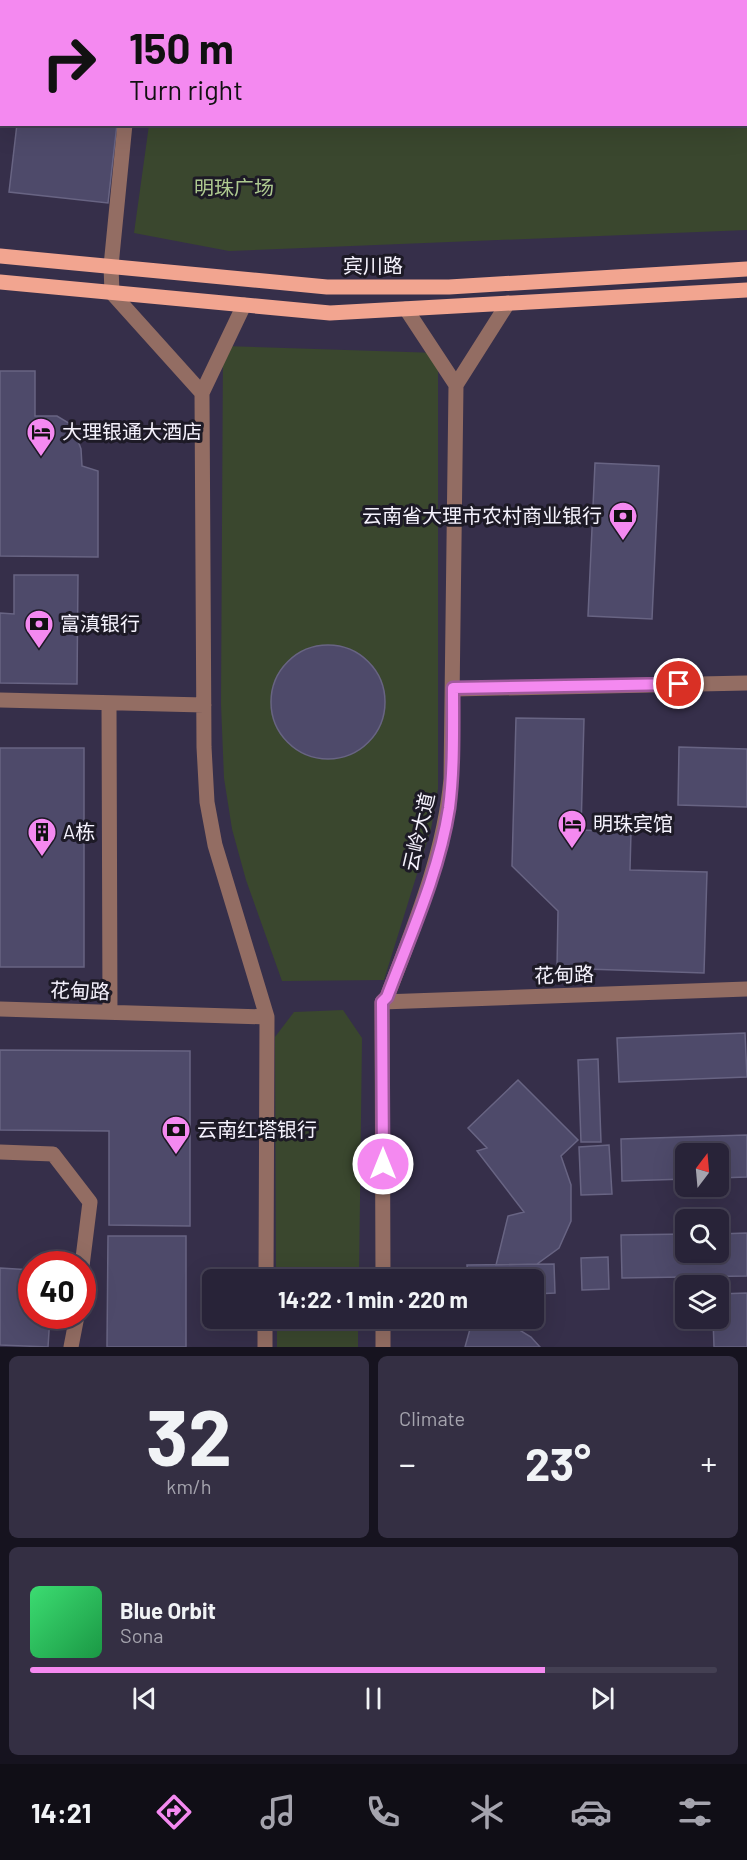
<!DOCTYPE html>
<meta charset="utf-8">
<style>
:root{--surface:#282338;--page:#342f43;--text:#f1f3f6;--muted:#a5a4ae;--line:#444053;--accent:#f489f0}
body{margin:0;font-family:Barlow,"Noto Sans SC",sans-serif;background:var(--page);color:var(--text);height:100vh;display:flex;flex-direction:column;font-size:22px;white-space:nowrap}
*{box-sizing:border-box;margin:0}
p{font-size:20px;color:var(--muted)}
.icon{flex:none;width:33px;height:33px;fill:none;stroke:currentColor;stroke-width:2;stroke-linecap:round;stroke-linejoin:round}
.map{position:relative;height:1347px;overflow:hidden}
.panel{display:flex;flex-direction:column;gap:9px;padding:9px;background:#16131f;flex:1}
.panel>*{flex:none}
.hud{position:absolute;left:0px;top:0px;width:747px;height:126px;box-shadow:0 6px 24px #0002,0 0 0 2px var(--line);background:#f489f0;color:#111;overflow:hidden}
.needle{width:39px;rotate:16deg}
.controls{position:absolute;left:675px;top:1143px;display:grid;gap:12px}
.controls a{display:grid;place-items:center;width:54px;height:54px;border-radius:9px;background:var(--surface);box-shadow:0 6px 24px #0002,0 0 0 2px var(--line);font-size:30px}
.speed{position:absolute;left:18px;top:1251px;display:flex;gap:12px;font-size:30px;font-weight:700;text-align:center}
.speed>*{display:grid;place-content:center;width:78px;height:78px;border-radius:50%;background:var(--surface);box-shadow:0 6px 24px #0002,0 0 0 2px var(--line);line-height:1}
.speed .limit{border:9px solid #d22;background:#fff;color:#111}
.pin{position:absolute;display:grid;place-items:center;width:51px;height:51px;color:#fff;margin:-26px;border:3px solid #fff;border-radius:50%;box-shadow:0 2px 6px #0007}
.me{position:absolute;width:66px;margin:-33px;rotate:0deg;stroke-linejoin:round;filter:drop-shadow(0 0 4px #0008)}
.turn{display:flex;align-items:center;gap:21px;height:126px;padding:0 30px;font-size:27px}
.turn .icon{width:78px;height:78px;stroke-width:2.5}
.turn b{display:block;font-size:42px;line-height:51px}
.big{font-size:45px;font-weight:700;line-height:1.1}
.panel .card{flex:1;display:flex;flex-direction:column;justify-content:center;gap:9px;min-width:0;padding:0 21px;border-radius:9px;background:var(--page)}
.panel .dial{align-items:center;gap:0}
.dial b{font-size:78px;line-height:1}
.song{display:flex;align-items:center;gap:18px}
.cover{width:72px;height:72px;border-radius:9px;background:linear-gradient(135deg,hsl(140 70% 55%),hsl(140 70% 35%))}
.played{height:6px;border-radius:3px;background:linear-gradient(90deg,var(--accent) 75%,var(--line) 75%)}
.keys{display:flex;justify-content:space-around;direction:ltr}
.heat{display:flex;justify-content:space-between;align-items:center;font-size:33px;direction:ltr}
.panel .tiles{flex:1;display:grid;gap:9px;grid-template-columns:1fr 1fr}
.card:last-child{grid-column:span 2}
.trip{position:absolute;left:202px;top:1269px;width:342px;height:60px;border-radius:9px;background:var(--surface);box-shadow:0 6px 24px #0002,0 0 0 2px var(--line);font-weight:700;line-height:60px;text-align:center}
.tab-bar{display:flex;height:96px;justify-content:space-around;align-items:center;background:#100e16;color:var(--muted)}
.tab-bar .icon{width:42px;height:42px}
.tab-bar .selected{color:var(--accent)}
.tab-bar b{font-size:27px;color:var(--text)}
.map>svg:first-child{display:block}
.green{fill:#3a472e}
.building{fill:#4e4a6a;stroke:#686483;stroke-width:1.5}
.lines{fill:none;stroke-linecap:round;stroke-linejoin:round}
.minor{stroke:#936d63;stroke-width:15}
.major{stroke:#f2a590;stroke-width:15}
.route-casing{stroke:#9f599c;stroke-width:15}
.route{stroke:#f489f0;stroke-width:10}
.labels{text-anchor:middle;stroke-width:6;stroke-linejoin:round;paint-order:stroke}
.park-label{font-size:20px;fill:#aeca90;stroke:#1d1a26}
.street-label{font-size:20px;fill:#f5f2fd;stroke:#1d1a26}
.poi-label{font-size:20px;fill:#f5f2fd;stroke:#1d1a26;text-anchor:start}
</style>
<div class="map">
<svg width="747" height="1347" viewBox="0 0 747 1347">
<rect width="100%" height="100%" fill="#362f4a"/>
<!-- green -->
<path class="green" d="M166 0H747V230L229 251 134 233 149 125 746 124V2L166 1Z
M223 346 438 353V789L431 829 384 980 282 981 246 880 232 829 224 778 221 704Z
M343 1010 362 1038 359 1279H276L275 1037 294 1012Z
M277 1319H358V1347H277Z"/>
<!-- building -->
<path class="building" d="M0 0H104L2 2V114Z
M17 124H117L108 203 9 192Z
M0 371H35V416H57L72 425 81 449 82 466 98 471V557L0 556Z
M595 463 659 466 652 619 588 616Z
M14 575H78L77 684 0 683V613L14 614Z
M271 702a57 57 0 1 1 114 0a57 57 0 1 1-114 0Z
M516 718 584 719 581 830 631 832 630 870 707 872 704 973 557 968 558 911 512 866Z
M679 747 747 749V807L678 805Z
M0 748H84V967H0Z
M745 1033 747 1077 619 1082 617 1038Z
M0 1050 190 1051V1226L109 1225V1131L0 1130Z
M598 1059 601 1142H581L578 1060Z
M518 1080 578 1140 561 1156 571 1185V1221L559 1248 537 1264 496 1265 508 1216 524 1212 477 1151 487 1148 468 1128Z
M747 1135V1177L718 1178V1154H686V1179L622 1181 621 1139Z
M609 1145 612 1194 581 1195 579 1147Z
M747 1233V1276L622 1278 621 1235 686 1234V1252H718V1234Z
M108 1236H186V1347H107Z
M608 1257 609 1289 582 1290 581 1258Z
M554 1264 555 1293 534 1294V1280H468L467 1265Z
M0 1268 32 1270V1316H50L48 1347 0 1345Z
M747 1293V1347H714L713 1318H718V1294Z
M476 1318H500L531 1337 540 1347H465L470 1329Z"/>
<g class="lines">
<!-- minor -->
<path class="minor" d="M147 2V0
M125 124 111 266 112 293 202 393
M244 305 202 393 204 747 207 802 215 845 267 1017 266 1280
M406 309 456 385
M456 385 508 303
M453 689 747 683
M0 700 204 705
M109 703 110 1012
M382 1002 747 989
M0 1009 267 1017
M0 1152 53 1154 90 1202 82 1266
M383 1280 382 1002 387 997C414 926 444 856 451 779L456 385
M383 1318V1347
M71 1347 77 1316
M265 1347V1318"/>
<!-- major -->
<path class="major" d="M0 256 327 287H449L747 269
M0 282 330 313 747 290"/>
</g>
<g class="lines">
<!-- route casing -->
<g class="route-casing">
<path id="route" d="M383 1164 382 1002 387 997C410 936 439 873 449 808 454 769 453 728 453 688L679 684"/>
</g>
<!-- route -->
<use href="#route" class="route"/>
</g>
<!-- icons -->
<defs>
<g id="hotel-pin" transform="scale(1.5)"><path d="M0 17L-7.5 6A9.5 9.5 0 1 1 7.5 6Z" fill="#f489f0" stroke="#1d1a26"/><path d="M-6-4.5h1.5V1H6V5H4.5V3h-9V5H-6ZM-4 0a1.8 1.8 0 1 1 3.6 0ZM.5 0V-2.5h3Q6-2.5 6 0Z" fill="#111"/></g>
<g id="bank-pin" transform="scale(1.5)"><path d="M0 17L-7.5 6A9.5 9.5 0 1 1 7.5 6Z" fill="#f489f0" stroke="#1d1a26"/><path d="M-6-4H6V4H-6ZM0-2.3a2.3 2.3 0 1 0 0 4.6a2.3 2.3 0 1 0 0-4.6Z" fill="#111"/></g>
<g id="building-pin" transform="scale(1.5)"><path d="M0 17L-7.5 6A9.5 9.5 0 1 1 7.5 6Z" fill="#f489f0" stroke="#1d1a26"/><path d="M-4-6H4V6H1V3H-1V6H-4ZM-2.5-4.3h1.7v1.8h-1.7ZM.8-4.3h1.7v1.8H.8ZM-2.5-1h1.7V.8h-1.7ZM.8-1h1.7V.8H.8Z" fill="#111"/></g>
</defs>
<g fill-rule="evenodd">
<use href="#hotel-pin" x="41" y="432"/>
<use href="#bank-pin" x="623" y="516"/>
<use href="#bank-pin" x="39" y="624"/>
<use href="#hotel-pin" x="572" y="824"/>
<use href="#building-pin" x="42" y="832"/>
<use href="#bank-pin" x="176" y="1130"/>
</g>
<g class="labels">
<!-- park labels -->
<g class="park-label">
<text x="234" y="195">明珠广场</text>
</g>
<!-- street labels -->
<g class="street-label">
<text x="373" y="273">宾川路</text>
<text transform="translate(419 832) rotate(-77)" y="7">云岭大道</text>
<text transform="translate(564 975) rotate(-2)" y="7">花甸路</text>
<text transform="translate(80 991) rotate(2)" y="7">花甸路</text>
</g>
<!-- poi labels -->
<g class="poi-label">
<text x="62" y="439">大理银通大酒店</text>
<text x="602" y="523" text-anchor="end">云南省大理市农村商业银行</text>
<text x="60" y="631">富滇银行</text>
<text x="593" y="831">明珠宾馆</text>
<text x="63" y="839">A栋</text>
<text x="197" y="1137">云南红塔银行</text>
</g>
</g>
</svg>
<div class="controls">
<a><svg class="needle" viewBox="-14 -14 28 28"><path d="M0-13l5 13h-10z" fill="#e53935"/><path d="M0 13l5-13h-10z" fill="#a5a4ae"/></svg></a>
<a><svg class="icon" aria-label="search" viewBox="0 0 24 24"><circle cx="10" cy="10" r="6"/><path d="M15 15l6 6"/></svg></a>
<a><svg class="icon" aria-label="layers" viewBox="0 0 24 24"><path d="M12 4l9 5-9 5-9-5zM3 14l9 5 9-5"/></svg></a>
</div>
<div class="speed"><div class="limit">40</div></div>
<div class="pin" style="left:679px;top:684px;background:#d93025"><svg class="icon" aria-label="arrive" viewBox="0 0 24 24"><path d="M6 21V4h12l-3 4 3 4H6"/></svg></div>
<svg class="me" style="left:383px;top:1164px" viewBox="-20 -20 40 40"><circle r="17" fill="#f489f0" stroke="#fff" stroke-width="3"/><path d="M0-11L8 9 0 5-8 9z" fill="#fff"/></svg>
<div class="trip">14:22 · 1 min · 220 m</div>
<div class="hud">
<div class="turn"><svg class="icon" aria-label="right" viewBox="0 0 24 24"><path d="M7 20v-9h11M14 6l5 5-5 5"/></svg><div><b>150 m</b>Turn right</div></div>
</div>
</div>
<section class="panel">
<div class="tiles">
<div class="card dial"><b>32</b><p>km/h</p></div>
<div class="card"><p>Climate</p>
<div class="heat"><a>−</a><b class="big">23°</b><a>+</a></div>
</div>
<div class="card">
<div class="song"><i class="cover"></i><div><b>Blue Orbit</b><p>Sona</p></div></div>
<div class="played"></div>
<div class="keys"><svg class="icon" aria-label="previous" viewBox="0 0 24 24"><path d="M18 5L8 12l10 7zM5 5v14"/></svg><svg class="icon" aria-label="pause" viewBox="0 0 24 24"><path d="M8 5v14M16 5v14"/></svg><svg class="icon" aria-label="next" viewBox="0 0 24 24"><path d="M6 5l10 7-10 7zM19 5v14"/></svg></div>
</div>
</div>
</section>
<nav class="tab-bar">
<b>14:21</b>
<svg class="icon selected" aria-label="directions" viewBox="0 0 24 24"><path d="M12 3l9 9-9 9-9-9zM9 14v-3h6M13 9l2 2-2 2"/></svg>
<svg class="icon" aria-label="music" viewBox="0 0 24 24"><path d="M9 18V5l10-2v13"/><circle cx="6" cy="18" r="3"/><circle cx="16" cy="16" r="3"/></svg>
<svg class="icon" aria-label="phone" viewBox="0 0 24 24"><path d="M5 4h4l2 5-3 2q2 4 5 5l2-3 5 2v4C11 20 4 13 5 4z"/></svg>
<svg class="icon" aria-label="climate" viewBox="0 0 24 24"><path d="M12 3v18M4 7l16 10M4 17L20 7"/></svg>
<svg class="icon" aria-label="car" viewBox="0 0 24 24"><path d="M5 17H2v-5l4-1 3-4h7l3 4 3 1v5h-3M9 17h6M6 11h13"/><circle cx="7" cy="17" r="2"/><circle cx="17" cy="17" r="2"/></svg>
<svg class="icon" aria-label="filters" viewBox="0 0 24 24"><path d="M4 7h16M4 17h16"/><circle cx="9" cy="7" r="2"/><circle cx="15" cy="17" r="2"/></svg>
</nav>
